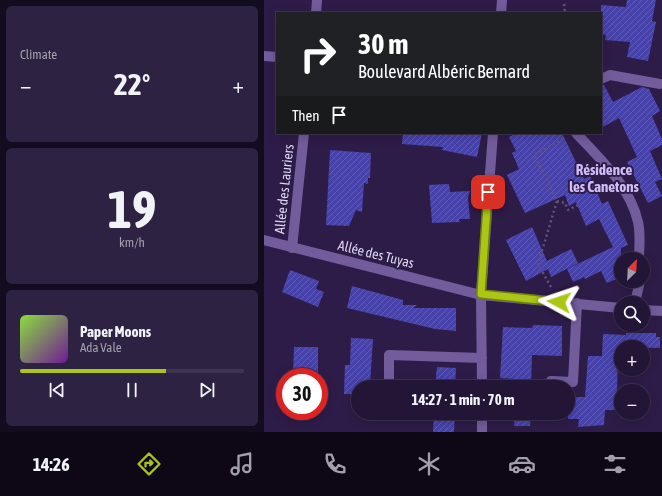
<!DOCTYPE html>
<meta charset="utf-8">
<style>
:root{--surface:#221536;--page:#2e2242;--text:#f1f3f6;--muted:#a29fad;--line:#3f3451;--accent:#abc615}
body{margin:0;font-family:"Asap Condensed",sans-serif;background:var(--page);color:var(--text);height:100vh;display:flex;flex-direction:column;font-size:15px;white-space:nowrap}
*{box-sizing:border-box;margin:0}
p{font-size:13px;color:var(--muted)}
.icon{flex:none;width:22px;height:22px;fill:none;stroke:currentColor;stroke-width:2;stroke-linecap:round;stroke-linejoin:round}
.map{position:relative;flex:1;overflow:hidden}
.sheet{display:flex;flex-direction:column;gap:6px;padding:6px;background:#130c1e;width:264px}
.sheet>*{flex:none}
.top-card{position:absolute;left:12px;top:12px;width:326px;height:122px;border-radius:0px;box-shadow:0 2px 10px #0003,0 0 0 1px var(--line);background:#202124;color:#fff;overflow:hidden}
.needle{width:26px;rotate:24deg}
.controls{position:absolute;left:350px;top:252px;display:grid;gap:8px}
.controls a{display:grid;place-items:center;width:36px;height:36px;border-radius:50%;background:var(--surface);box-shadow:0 2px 10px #0003,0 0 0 1px var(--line);font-size:20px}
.speed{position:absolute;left:12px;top:368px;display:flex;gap:8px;font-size:20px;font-weight:700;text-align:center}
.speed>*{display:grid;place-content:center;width:52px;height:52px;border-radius:50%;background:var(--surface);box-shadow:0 2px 10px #0003,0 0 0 1px var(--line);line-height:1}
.speed .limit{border:6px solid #d22;background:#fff;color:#111}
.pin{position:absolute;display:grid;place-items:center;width:34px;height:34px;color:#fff;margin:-17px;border-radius:8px;box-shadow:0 2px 6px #0006}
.me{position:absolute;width:44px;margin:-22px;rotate:275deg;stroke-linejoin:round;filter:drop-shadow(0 0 3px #0008)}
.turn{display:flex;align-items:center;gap:14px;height:84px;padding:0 16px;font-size:18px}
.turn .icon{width:52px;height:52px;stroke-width:2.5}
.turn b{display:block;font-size:28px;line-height:34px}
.then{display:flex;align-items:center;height:38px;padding:0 16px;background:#0003;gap:8px;font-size:15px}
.big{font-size:30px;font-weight:700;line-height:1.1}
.sheet .widget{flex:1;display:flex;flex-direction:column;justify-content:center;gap:6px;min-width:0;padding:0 14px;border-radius:6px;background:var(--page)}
.sheet .dial{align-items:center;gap:0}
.dial b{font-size:52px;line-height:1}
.song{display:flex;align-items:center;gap:12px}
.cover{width:48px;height:48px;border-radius:6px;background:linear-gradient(135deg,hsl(90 70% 55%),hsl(280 70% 35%))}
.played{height:4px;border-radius:2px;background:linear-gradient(90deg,var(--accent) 65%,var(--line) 65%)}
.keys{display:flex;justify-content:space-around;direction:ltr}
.heat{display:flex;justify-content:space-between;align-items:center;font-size:22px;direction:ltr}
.trip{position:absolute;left:87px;top:380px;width:224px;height:40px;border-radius:20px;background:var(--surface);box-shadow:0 2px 10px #0003,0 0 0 1px var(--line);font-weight:700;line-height:40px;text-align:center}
.tabs{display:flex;height:64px;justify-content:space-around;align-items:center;background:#0e0816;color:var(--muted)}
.tabs .icon{width:28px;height:28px}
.tabs .active{color:var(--accent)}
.tabs b{font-size:18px;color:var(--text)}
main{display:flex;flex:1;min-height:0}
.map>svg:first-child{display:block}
.building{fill:url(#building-hatch)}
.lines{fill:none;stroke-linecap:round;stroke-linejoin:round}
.path{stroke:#62537a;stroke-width:2.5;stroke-dasharray:2 3;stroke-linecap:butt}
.minor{stroke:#735c9b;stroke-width:10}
.route-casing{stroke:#6f810e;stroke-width:10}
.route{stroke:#abc615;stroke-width:7}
.labels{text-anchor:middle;stroke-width:4;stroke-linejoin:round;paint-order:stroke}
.street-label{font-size:14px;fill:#dcd4f0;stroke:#2e1c48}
.neighbourhood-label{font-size:15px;font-weight:bold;fill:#cfbdf5;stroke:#2e1c48}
</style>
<main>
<section class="sheet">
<div class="widget"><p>Climate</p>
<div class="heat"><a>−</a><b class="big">22°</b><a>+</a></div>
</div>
<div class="widget dial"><b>19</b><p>km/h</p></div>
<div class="widget">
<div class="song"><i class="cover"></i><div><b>Paper Moons</b><p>Ada Vale</p></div></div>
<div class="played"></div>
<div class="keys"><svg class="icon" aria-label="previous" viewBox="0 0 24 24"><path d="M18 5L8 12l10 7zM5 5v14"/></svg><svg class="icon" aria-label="pause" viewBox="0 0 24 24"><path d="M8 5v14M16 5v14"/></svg><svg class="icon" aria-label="next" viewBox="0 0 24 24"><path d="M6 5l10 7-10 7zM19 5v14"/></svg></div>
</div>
</section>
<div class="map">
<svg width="398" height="432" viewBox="0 0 398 432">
<defs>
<pattern id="building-hatch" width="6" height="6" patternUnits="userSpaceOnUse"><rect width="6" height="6" fill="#4642a9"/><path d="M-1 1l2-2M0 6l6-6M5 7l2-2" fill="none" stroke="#605cb5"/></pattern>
</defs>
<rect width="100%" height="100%" fill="#2e1c48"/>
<!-- building -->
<path class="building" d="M363 0H392L388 21 392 22 384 61 363 57 366 42 341 40 342 35 337 34V5L362 7Z
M337 85H340L349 102 378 87 385 89 396 111 388 116 398 139V145L386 151 398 179 391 182 398 196 384 203 363 162 373 157 355 118 337 128Z
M139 133H218L213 157 178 150 179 147 138 144Z
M253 133H298L320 179 326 176 338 204 344 201 364 245 357 248V277L343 283 337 271 321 279 320 277 309 282 303 269 349 247 335 219 322 226 312 202 305 206 301 195 261 213 243 175 255 169 248 153 252 151 245 137Z
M66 150 107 153 106 178H104V184L100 183 98 212 92 210 85 226 62 225Z
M185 184 186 192 206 191 204 198 206 219H195L196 222 168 223 165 185Z
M268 227 283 261 307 249 314 263 287 277 284 269 262 281 242 240Z
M26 270 55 281 52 289 60 292 54 307 18 292Z
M88 286 139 300V305H153L149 308H192V331L171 329 83 308Z
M269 325 298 326V356L268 355 267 387H251V379L236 378 239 327 268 328Z
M362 333H392V337H396V348L357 347V349H354L353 395H357V410H341L340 425 314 427 315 419H304V397H321L324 356H338L339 334 362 335Z
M87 338 109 339 106 384 122 385H125V387H94V394H80L81 365H86Z
M30 347H54V374H29Z
M173 367 192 368 191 387H171Z
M97 413H124V416L97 417Z
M170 413H191L190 432H169Z
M251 413H267L266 426H250Z"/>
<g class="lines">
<!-- path -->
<path class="path" d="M300 4 301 13
M293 201 301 203 304 210 316 204
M287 287 274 264 293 201 270 155 300 138"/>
<!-- minor -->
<path class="minor" d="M52 13 53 0
M237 13 238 0
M0 56 13 57
M337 79 346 75 396 84
M312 133C336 159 366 186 374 222 377 234 375 247 375 259
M0 240 217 295 357 308
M28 248 40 133
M371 303 376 281
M379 310 398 311
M125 379V355L218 358
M287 381 309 382 313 303
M218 387 217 295 229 133
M218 413V432"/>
</g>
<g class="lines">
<!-- route casing -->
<g class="route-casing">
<path id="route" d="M224 192 217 294 295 302"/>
</g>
<!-- route -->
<use href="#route" class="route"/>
</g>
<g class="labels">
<!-- street labels -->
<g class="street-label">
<text transform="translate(20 189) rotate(-84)" y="5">Allée des Lauriers</text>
<text transform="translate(112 254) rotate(14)" y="5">Allée des Tuyas</text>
</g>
<!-- neighbourhood labels -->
<g class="neighbourhood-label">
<text x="340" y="175">Résidence<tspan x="340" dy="17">les Canetons</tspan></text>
</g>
</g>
</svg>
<div class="controls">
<a><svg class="needle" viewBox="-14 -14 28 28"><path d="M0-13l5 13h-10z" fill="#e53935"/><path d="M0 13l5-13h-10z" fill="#a29fad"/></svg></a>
<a><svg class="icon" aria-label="search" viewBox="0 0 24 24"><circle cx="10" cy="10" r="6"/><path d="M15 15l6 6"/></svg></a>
<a>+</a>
<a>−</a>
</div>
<div class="speed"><div class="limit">30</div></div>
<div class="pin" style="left:224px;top:192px;background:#d93025"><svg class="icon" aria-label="arrive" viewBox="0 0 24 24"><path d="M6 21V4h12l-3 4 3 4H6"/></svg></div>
<svg class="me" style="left:295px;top:302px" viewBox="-20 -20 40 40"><path d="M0-17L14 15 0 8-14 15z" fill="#abc615" stroke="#fff" stroke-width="4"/></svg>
<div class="trip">14:27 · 1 min · 70 m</div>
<div class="top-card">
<div class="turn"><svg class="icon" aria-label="right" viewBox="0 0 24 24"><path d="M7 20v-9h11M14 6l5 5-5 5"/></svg><div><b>30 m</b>Boulevard Albéric Bernard</div></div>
<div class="then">Then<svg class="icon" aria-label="arrive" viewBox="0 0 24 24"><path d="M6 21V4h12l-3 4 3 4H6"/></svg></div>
</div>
</div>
</main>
<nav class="tabs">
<b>14:26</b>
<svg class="icon active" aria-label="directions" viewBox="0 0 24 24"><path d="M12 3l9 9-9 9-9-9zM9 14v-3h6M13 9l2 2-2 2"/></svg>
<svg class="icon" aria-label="music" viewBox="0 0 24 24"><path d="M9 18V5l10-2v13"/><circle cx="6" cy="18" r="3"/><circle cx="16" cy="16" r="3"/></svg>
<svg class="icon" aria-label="phone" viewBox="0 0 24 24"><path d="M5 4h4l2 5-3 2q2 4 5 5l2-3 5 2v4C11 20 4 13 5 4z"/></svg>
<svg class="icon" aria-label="climate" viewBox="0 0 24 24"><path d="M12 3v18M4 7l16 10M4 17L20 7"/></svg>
<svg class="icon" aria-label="car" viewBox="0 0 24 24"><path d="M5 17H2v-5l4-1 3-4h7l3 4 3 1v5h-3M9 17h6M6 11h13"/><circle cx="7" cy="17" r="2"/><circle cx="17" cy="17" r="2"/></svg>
<svg class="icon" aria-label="filters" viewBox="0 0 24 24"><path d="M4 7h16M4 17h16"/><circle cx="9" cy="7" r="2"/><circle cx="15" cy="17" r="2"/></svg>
</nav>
